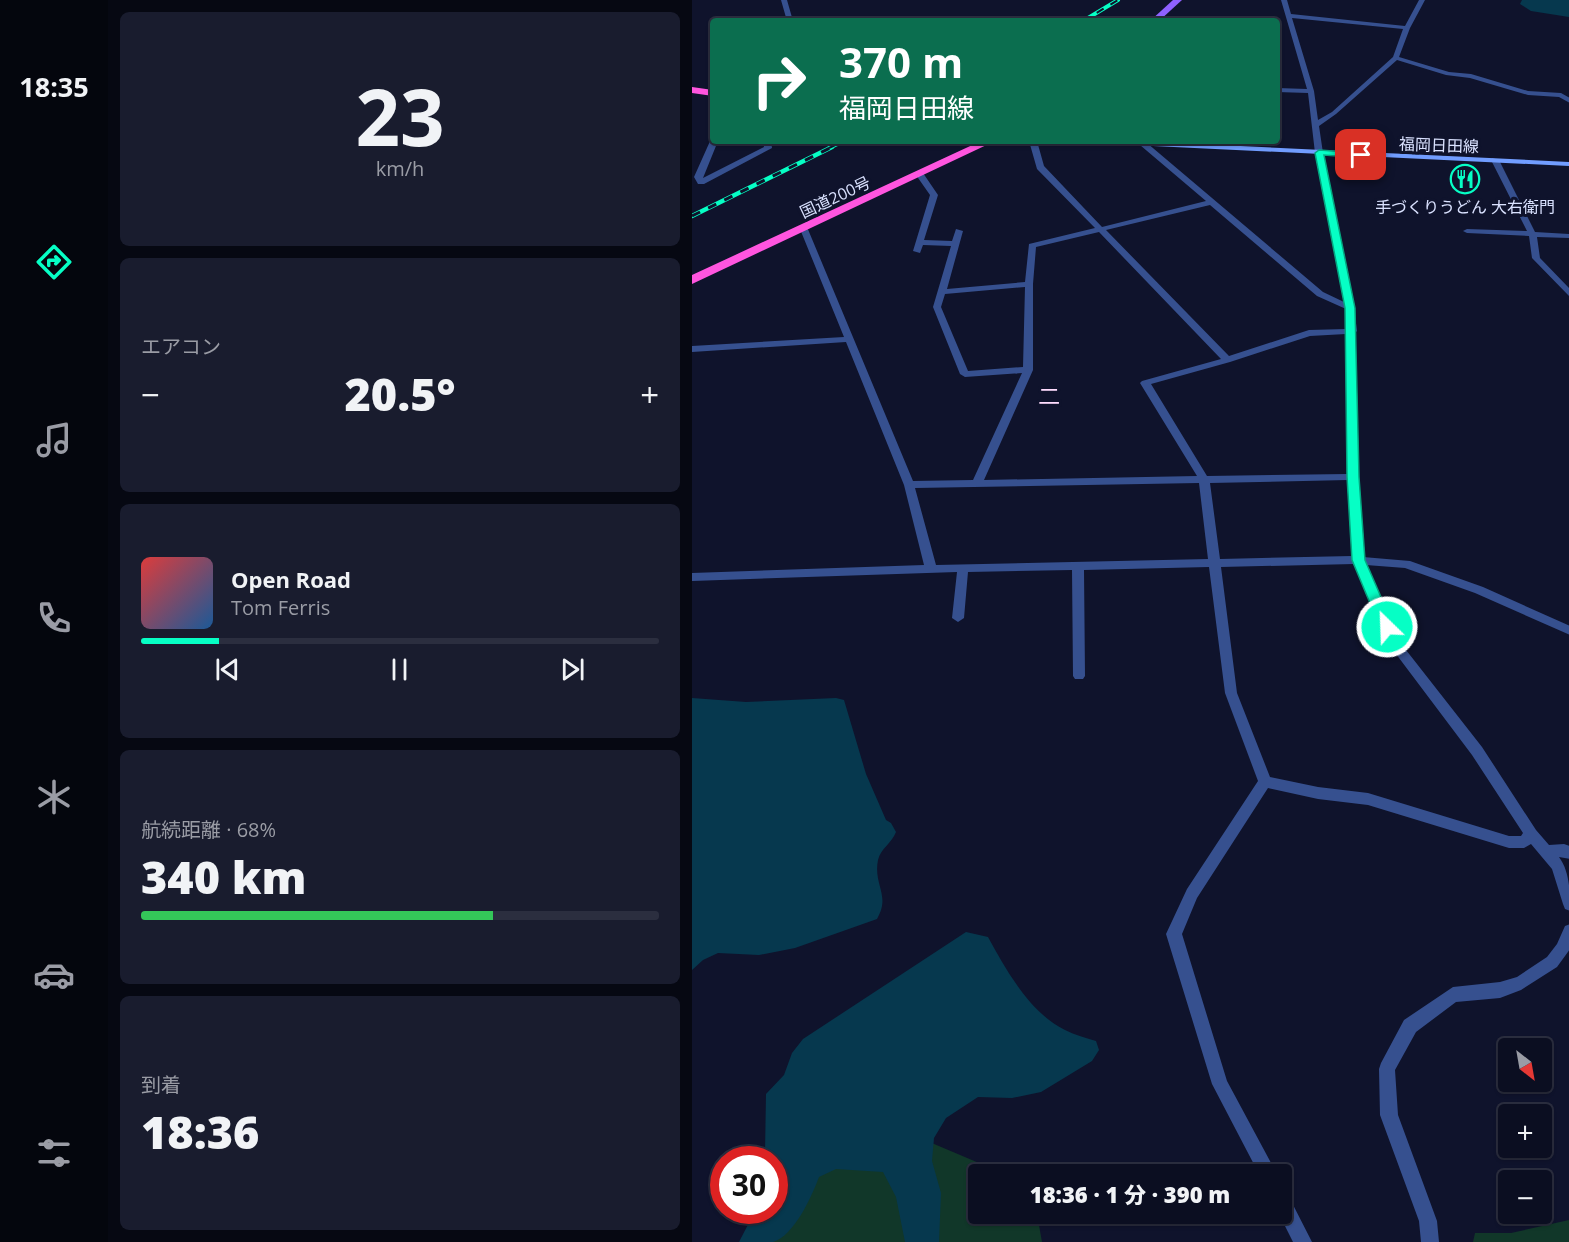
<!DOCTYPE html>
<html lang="ja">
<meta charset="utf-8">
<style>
:root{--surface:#0b0e21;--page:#191c2e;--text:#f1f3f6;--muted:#9a9ca5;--line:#2b2e3f;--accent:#06ffc5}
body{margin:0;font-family:"Open Sans","Noto Sans JP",sans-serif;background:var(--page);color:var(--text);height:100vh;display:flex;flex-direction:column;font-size:22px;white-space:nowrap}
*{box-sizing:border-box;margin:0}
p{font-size:20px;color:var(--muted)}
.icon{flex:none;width:33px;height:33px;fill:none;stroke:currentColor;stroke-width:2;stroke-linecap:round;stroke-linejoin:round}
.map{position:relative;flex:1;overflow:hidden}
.details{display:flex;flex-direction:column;gap:12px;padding:12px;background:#060812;width:584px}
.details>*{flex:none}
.top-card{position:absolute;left:18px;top:18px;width:570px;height:126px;border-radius:6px;box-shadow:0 2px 4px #0004,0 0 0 2px var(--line);background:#0b6e4f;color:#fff;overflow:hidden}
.needle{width:39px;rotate:149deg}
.fabs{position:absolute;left:806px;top:1038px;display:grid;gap:12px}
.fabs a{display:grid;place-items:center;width:54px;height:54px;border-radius:6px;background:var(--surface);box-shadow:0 2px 4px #0004,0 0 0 2px var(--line);font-size:30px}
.speed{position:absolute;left:18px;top:1146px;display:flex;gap:12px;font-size:30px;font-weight:700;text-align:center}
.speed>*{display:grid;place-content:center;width:78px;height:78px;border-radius:50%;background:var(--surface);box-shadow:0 2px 4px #0004,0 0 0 2px var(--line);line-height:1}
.speed .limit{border:9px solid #d22;background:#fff;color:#111}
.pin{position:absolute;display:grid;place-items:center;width:51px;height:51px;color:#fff;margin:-26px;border-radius:12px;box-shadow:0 3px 9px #0006}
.me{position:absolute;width:66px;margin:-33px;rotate:336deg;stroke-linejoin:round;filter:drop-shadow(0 0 4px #0008)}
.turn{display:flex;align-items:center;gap:21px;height:126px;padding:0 30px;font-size:27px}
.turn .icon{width:78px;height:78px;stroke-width:2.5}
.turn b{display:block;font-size:42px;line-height:51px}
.big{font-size:45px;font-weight:800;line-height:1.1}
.details .widget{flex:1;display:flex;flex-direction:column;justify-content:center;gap:9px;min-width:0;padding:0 21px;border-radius:9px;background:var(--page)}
.details .dial{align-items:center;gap:0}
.dial b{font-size:78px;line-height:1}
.song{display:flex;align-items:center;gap:18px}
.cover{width:72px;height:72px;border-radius:9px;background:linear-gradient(135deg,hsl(0 70% 55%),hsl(210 70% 35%))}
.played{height:6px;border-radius:3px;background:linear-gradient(90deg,var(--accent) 15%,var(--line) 15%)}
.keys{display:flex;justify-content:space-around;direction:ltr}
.heat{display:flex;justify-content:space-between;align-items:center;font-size:33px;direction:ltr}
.charge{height:9px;border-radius:4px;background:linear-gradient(90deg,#34c759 68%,var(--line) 0)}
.trip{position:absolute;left:276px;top:1164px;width:324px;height:60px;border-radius:6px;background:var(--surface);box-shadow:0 2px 4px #0004,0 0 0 2px var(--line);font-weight:800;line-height:60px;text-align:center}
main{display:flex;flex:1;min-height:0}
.tab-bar{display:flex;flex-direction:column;width:108px;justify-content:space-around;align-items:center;background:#04060d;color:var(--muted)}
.tab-bar .icon{width:42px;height:42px}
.tab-bar .selected{color:var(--accent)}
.tab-bar b{font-size:27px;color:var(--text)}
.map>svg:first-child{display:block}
.green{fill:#113729}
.water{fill:#06384e}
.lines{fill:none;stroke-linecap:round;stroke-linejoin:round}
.street{fill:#36508f;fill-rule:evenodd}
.secondary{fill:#719dff;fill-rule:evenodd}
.primary{fill:#8f61ff;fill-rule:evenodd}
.highway{fill:#ff55df;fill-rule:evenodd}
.rail-far1-casing{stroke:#06ffc5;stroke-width:4}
.rail-casing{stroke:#06ffc5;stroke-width:4.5}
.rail-far1{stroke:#0f132c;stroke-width:2;stroke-dasharray:8;stroke-linecap:butt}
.rail{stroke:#0f132c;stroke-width:3;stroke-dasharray:9;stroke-linecap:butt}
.route{fill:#06ffc5;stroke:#04a680;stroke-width:1.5}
.labels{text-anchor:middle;stroke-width:6;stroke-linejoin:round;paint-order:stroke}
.far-street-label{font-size:16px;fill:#dae2ff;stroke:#0f132c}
.far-poi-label{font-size:16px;fill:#dae2ff;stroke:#0f132c}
.quarter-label{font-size:22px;fill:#ffdcfe;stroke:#0f132c}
</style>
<main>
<nav class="tab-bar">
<b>18:35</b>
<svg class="icon selected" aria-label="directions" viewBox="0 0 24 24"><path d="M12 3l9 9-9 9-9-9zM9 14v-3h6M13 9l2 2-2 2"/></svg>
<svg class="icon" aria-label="music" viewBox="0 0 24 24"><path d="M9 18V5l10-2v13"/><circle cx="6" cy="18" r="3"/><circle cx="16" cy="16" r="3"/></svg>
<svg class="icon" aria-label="phone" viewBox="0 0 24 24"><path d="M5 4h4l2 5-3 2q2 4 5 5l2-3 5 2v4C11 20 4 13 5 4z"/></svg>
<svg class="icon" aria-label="climate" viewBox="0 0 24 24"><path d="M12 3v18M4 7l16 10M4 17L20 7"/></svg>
<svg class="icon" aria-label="car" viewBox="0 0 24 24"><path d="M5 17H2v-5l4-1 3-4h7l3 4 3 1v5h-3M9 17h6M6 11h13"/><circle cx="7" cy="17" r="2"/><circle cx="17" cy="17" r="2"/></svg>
<svg class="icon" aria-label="filters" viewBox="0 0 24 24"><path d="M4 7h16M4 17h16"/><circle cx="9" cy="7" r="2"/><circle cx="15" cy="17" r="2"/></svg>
</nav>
<section class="details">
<div class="widget dial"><b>23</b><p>km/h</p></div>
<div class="widget"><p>エアコン</p>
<div class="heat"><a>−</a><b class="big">20.5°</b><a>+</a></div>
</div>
<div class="widget">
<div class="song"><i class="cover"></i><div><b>Open Road</b><p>Tom Ferris</p></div></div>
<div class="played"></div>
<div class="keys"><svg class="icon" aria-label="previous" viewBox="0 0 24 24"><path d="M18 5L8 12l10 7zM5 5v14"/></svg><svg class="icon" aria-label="pause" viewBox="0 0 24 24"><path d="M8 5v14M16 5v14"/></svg><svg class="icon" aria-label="next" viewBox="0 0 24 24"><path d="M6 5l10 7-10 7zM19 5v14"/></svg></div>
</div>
<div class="widget"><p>航続距離 · 68%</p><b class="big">340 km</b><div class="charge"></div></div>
<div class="widget"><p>到着</p><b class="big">18:36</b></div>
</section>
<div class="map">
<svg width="878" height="1242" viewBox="0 0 878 1242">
<rect width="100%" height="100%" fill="#0f132c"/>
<!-- green -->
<path class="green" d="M183 1119 313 1174H286V1214H345L350 1242H57L82 1210Z
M877 1220V1242H781L783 1233H819Z"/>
<!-- water -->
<path class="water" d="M830 0H877V17L839 11 828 4Z
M0 698 54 702 144 698 152 700 174 774 194 820 199 823 204 832C200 843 189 848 186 860 181 885 199 895 185 919L103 948 67 955 26 953 11 960 0 970Z
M274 932 296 937C314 970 338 1013 373 1030 383 1035 394 1038 404 1041L407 1050 400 1061 349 1092 320 1098 286 1097 254 1118 242 1138 240 1161 249 1193 247 1242H213L204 1197 191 1172 144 1169 127 1177C120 1196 102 1236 81 1242 71 1242 57 1242 47 1242L63 1211 82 1210V1160L70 1159 73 1153 74 1094 92 1075 100 1053 111 1039Z"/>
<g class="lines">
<!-- street -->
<path class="street" d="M89 0H95L101 21H95Z
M589 0H595L599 14 713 26 727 0H733L718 28 707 57 757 72 779 74 836 91 869 93 878 98V103L867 97 836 95 778 78 754 75 705 60 644 114 627 126 631 153 662 308 665 331 663 333 666 477 671 557 718 561 791 587 878 626V635L783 593 713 568 674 565 707 641 790 747 844 830 857 845 872 844 878 846V859L867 857C878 872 878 892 878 911L873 909 871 904 860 869 839 844 832 848H817L676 805 626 799 576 788 505 898 490 934 535 1081 585 1174H567L520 1084 474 934 495 889 566 781 533 693 517 567 392 570 393 676 391 679H383L381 676 380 570 276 572 272 618 266 622 260 618 265 572 0 581V573L232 565 212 485 154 342 0 352V346L152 337 108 229 115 227 221 481 281 480 330 373 273 377 268 374 241 307 259 246 231 245 228 253 221 251 238 195 224 175 231 173 246 195 232 240 260 241 264 229 271 231 255 289 333 282 337 244 403 228 345 169 337 141H345L352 166 410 227 514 201 448 145 455 143 631 292 652 302 623 153 616 93 585 92V88L615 89ZM600 18 711 29 701 57 640 112 626 120 622 91ZM518 205 625 296 654 309V329L617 330 537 356 414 230ZM407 232 529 359 450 381 448 383 505 476 292 480 341 370V284L344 247ZM333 287 331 367 276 371 249 307 253 294ZM654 334 656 474 515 476 459 384 538 362 618 336ZM656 480 660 556 528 559 518 483ZM507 483 516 559 244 565 223 488ZM662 564 698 646 780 755 831 833 829 836H817L676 793 626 787 578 777 545 693 529 567Z
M19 139 26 141 11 178 72 147 71 141H79L80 148 12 184H6L2 177Z
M800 158 807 160 843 232 878 234V238L845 237 848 258 878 289V297L840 258 837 236 775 233 771 231 775 229 835 231 799 160Z
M878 924V949L865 967 829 990 808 998 764 1002 724 1032 703 1070 706 1115 745 1221 747 1242H729L727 1221 688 1115 687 1069 689 1063 712 1020 761 987 808 982 825 977 855 957 865 944 873 926Z
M590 1192 596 1195 620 1242H601L587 1214H590Z"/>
<!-- secondary -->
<path class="secondary" d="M395 141H444L878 162V166L399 143Z"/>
<!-- primary -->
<path class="primary" d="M481 0H490L467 21H458Z"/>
<!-- highway -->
<path class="highway" d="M0 87 21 90V96L0 93Z
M289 141H303L0 284V275Z"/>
<!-- rail-far1 casing -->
<g class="rail-far1-casing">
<path id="rail-far1" d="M391 21 426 0
M137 148 152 141"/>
</g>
<!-- rail casing -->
<g class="rail-casing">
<path id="rail" d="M0 216 140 147"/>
</g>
<!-- rail-far1 -->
<use href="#rail-far1" class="rail-far1"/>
<!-- rail -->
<use href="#rail" class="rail"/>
</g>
<!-- route -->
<path class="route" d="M627 150 669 153 673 155 669 158 632 155 663 308 667 477 673 560 702 627 695 632 688 627 660 560 655 477 653 308 623 153Z"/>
<!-- icons -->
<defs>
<g id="restaurant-ring" transform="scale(1.5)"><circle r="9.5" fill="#0f132c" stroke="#06ffc5" stroke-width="1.5"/><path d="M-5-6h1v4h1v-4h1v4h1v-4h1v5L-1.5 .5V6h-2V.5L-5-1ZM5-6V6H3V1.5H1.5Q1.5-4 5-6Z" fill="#06ffc5"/></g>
</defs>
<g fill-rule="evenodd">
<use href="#restaurant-ring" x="773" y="179"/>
</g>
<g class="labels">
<!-- far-street labels -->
<g class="far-street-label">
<text transform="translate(747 145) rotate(2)" y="6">福岡日田線</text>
<text transform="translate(143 197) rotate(-25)" y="6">国道200号</text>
</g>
<!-- far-poi labels -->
<g class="far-poi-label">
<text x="773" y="213">手づくりうどん 大右衛門</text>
</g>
<!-- quarter labels -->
<g class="quarter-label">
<text x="357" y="404">二</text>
</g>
</g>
</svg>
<div class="fabs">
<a><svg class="needle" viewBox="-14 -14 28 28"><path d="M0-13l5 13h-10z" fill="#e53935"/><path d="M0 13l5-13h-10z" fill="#9a9ca5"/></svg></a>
<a>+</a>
<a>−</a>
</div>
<div class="speed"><div class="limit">30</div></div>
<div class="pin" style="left:669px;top:155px;background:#d93025"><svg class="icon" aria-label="arrive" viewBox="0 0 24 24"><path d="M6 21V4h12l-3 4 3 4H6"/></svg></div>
<svg class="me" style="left:695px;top:627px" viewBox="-20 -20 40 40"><circle r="17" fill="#06ffc5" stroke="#fff" stroke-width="3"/><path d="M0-11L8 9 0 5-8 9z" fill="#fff"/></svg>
<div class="trip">18:36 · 1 分 · 390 m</div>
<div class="top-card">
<div class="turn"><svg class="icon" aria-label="right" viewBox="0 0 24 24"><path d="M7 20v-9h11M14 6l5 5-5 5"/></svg><div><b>370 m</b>福岡日田線</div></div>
</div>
</div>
</main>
